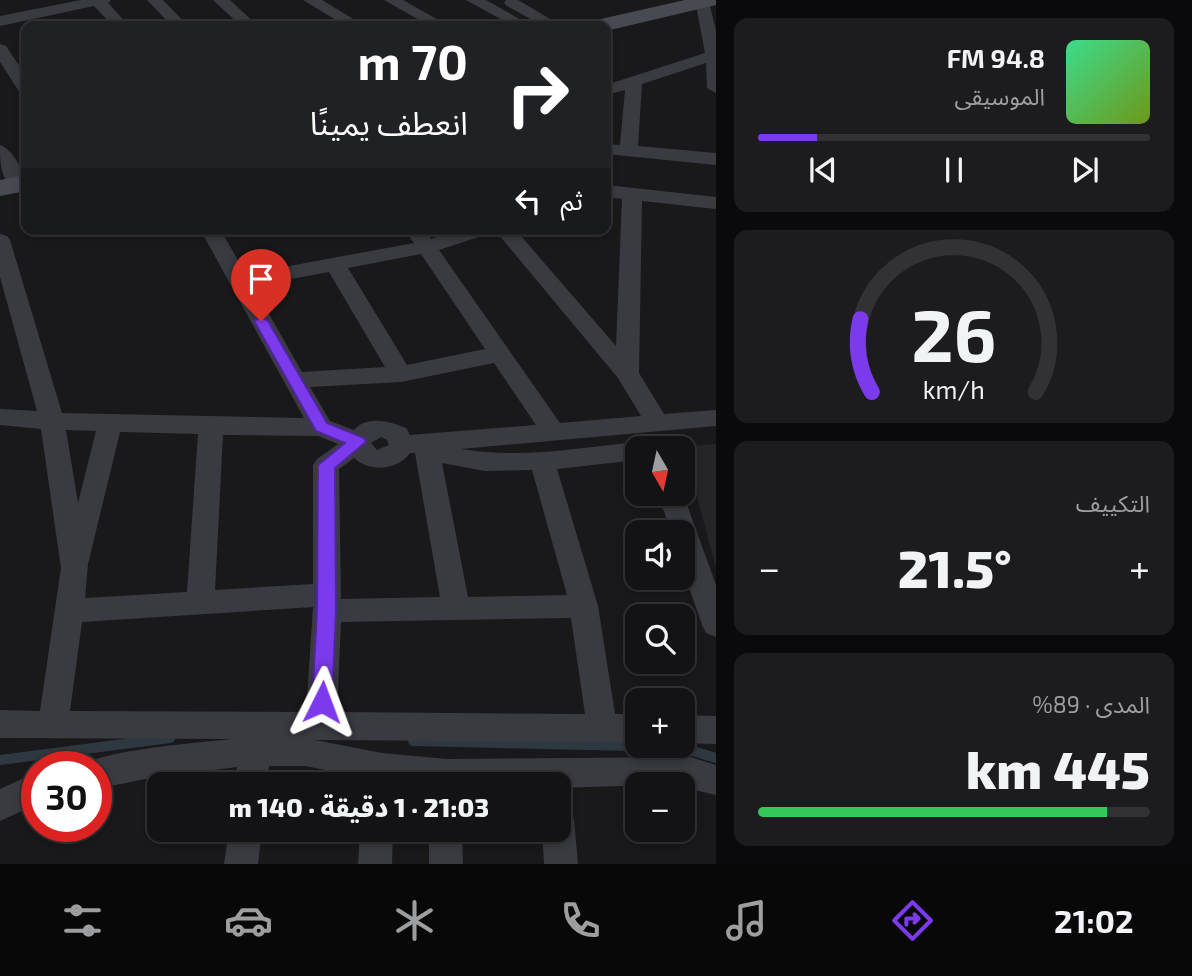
<!DOCTYPE html>
<html lang="ar">
<meta charset="utf-8">
<style>
:root{--surface:#131315;--page:#1c1c1e;--text:#f1f3f6;--muted:#9d9ea0;--line:#323234;--accent:#7c3aed}
body{margin:0;font-family:"Exo 2","Noto Sans Arabic",sans-serif;background:var(--page);color:var(--text);direction:rtl;height:100vh;display:flex;flex-direction:column;font-size:26px;white-space:nowrap}
*{box-sizing:border-box;margin:0}
p{font-size:23px;color:var(--muted)}
.icon{flex:none;width:38px;height:38px;fill:none;stroke:currentColor;stroke-width:2;stroke-linecap:round;stroke-linejoin:round}
.map{position:relative;flex:1;overflow:hidden;direction:ltr}
.panel{display:flex;flex-direction:column;gap:18px;padding:18px;background:#0a0a0c;width:476px}
.panel>*{flex:none}
.guide{position:absolute;left:21px;top:21px;width:590px;height:214px;border-radius:14px;box-shadow:0 4px 10px #0003,0 0 0 2px var(--line);direction:rtl;background:#202124;color:#fff;overflow:hidden}
.needle{width:46px;rotate:171deg}
.buttons{position:absolute;left:625px;top:436px;display:grid;gap:14px}
.buttons a{display:grid;place-items:center;width:70px;height:70px;border-radius:14px;background:var(--surface);box-shadow:0 4px 10px #0003,0 0 0 2px var(--line);font-size:35px}
.speed{position:absolute;left:21px;top:751px;display:flex;gap:14px;font-size:35px;font-weight:700;text-align:center}
.speed>*{display:grid;place-content:center;width:91px;height:91px;border-radius:50%;background:var(--surface);box-shadow:0 4px 10px #0003,0 0 0 2px var(--line);line-height:1}
.speed .limit{border:10px solid #d22;background:#fff;color:#111}
.pin{position:absolute;display:grid;place-items:center;width:60px;height:60px;color:#fff;margin:-72px -30px;border-radius:50% 50% 50% 0;rotate:-45deg;box-shadow:0 0 7px #0007}
.pin .icon{rotate:45deg}
.me{position:absolute;width:77px;margin:-38px;rotate:3deg;stroke-linejoin:round;filter:drop-shadow(0 0 5px #0008)}
.turn{display:flex;align-items:center;gap:24px;height:147px;padding:0 28px;font-size:32px}
.turn .icon{width:91px;height:91px;stroke-width:2.5}
.turn b{display:block;font-size:49px;line-height:60px}
.then{display:flex;align-items:center;height:66px;padding:0 28px;background:#0003;gap:14px;font-size:26px}
.big{font-size:52px;font-weight:800;line-height:1.1}
.panel .widget{flex:1;display:flex;flex-direction:column;justify-content:center;gap:10px;min-width:0;padding:0 24px;border-radius:14px;background:var(--page)}
.panel .dial{align-items:center;gap:0}
.dial svg{height:182px;overflow:visible;fill:none;stroke:var(--line);stroke-width:7;stroke-linecap:round;text-anchor:middle}
.dial text{fill:var(--text);stroke:none}
.song{display:flex;align-items:center;gap:21px}
.cover{width:84px;height:84px;border-radius:10px;background:linear-gradient(135deg,hsl(150 70% 55%),hsl(80 70% 35%))}
.played{height:7px;border-radius:4px;background:linear-gradient(90deg,var(--accent) 15%,var(--line) 15%)}
.keys{display:flex;justify-content:space-around;direction:ltr}
.heat{display:flex;justify-content:space-between;align-items:center;font-size:38px;direction:ltr}
.charge{height:10px;border-radius:5px;background:linear-gradient(90deg,#34c759 89%,var(--line) 0)}
.trip{position:absolute;left:147px;top:772px;width:424px;height:70px;border-radius:14px;background:var(--surface);box-shadow:0 4px 10px #0003,0 0 0 2px var(--line);font-weight:800;line-height:70px;text-align:center;direction:rtl}
.tab-bar{display:flex;height:112px;justify-content:space-around;align-items:center;background:#080808;color:var(--muted)}
.tab-bar .icon{width:49px;height:49px}
.tab-bar .active{color:var(--accent)}
.tab-bar b{font-size:32px;color:var(--text)}
main{display:flex;flex:1;min-height:0}
.map>svg:first-child{display:block}
.built{fill:#252529}
.lines{fill:none;stroke-linecap:round;stroke-linejoin:round}
.stream{stroke:#2e3841;stroke-width:10}
.street{fill:#3a3b41;fill-rule:evenodd}
.secondary{fill:#484a51;fill-rule:evenodd}
.route{fill:#7c3aed;stroke:#51269a;stroke-width:2}
</style>
<main>
<section class="panel">
<div class="widget">
<div class="song"><i class="cover"></i><div><b>94.8 FM</b><p>الموسيقى</p></div></div>
<div class="played"></div>
<div class="keys"><svg class="icon" aria-label="previous" viewBox="0 0 24 24"><path d="M18 5L8 12l10 7zM5 5v14"/></svg><svg class="icon" aria-label="pause" viewBox="0 0 24 24"><path d="M8 5v14M16 5v14"/></svg><svg class="icon" aria-label="next" viewBox="0 0 24 24"><path d="M6 5l10 7-10 7zM19 5v14"/></svg></div>
</div>
<div class="widget dial"><svg viewBox="0 0 100 80">
<path d="M14 69A42 42 0 1 1 86 69"/>
<path d="M14 69A42 42 0 0 1 9 37" stroke="#7c3aed"/>
<text x="50" y="56" font-size="32" font-weight="700">26</text>
<text x="50" y="72" font-size="11">km/h</text>
</svg></div>
<div class="widget"><p>التكييف</p>
<div class="heat"><a>−</a><b class="big">21.5°</b><a>+</a></div>
</div>
<div class="widget"><p>المدى · 89%</p><b class="big">445 km</b><div class="charge"></div></div>
</section>
<div class="map">
<svg width="716" height="864" viewBox="0 0 716 864">
<rect width="100%" height="100%" fill="#19191c"/>
<!-- built -->
<path class="built" d="M716 444V568L684 447Z"/>
<g class="lines">
<!-- stream -->
<path class="stream" d="M413 741 679 747 716 758
M0 760 170 738"/>
<!-- street -->
<path class="street" d="M81 0H111L108 3 129 26H113L94 6 0 26V16Z
M147 0H163L188 26H172Z
M213 0H230L258 26H241Z
M303 0H322L365 26H346Z
M384 0H403L449 26H430Z
M466 0H486L532 26H513Z
M506 0H518L562 26H543L507 6 504 3Z
M695 0 709 2 716 31V93L707 88 706 63 642 84 638 146 716 153V165L606 154V144L620 145 625 90 606 95V85L705 53Z
M0 44 6 46 26 76V94L20 93 0 62Z
M0 145C13 149 27 176 26 188L19 190C0 185 0 161 0 145Z
M606 185 716 197V209L642 201 639 373 664 414 716 410V426L461 449C519 459 579 448 637 442L646 445 648 448H637V460L557 469 598 606 615 714H637V742L315 740 382 753 447 759 690 757 716 765V795L682 787V784L558 788V784H397L305 766H269L267 784H235L237 767 145 779 96 789V766H83C99 750 206 742 233 739L0 738V710L40 711 61 568 41 429 0 425V409L37 411 0 277V234L7 236 10 240 62 413 304 418 200 229H220L246 274 414 243 404 229H424L431 239 463 229H494L491 233 439 250 560 423 641 416 618 378 494 229H515L616 346 622 199 606 197ZM421 254 485 349 407 365 348 268ZM329 272 385 367 302 372 253 286ZM494 363 536 425 410 435 406 428C389 421 367 415 354 430L330 421 310 387 401 382ZM66 430 96 431 78 503ZM120 432 198 434 187 592 85 598 88 564ZM223 435 318 436 338 444 317 459 313 465V584L215 590ZM381 437 387 440 389 445 377 450 371 443ZM410 453H415L440 597 341 599 339 469 354 458C369 472 397 471 410 453ZM442 463 485 471 532 470 567 595 468 597ZM313 607 306 712 70 711 82 622ZM571 618 585 714 337 712 341 622Z
M682 491 716 585V637L706 633 702 625 682 567V532H671L658 494Z
M682 715 716 716V744L682 743Z
M37 772V804L0 821V789Z
M558 804 570 809 574 820 578 864H544L542 830H558Z
M229 830H262L258 864H224Z
M360 830H393L392 864H358Z
M429 830H462L463 864H429Z"/>
<!-- secondary -->
<path class="secondary" d="M685 0H716V5L606 31V26H589L592 21Z
M26 175V191L0 196V180Z"/>
</g>
<!-- route -->
<path class="route" d="M261 317 268 321 327 423 364 438 366 442 335 468 336 611 332 702 329 708 322 710 315 708 312 702 317 611 318 465 345 443 316 431 254 321Z"/>
</svg>
<div class="buttons">
<a><svg class="needle" viewBox="-14 -14 28 28"><path d="M0-13l5 13h-10z" fill="#e53935"/><path d="M0 13l5-13h-10z" fill="#9d9ea0"/></svg></a>
<a><svg class="icon" aria-label="sound" viewBox="0 0 24 24"><path d="M4 9h4l5-4v14l-5-4H4zM17 9q2 3 0 6"/></svg></a>
<a><svg class="icon" aria-label="search" viewBox="0 0 24 24"><circle cx="10" cy="10" r="6"/><path d="M15 15l6 6"/></svg></a>
<a>+</a>
<a>−</a>
</div>
<div class="speed"><div class="limit">30</div></div>
<div class="pin" style="left:261px;top:321px;background:#d93025"><svg class="icon" aria-label="arrive" viewBox="0 0 24 24"><path d="M6 21V4h12l-3 4 3 4H6"/></svg></div>
<svg class="me" style="left:322px;top:702px" viewBox="-20 -20 40 40"><path d="M0-17L14 15 0 8-14 15z" fill="#7c3aed" stroke="#fff" stroke-width="4"/></svg>
<div class="trip">21:03 · 1 دقيقة · 140 m</div>
<div class="guide">
<div class="turn"><svg class="icon" aria-label="right" viewBox="0 0 24 24"><path d="M7 20v-9h11M14 6l5 5-5 5"/></svg><div><b>70 m</b>انعطف يمينًا</div></div>
<div class="then">ثم<svg class="icon" aria-label="left" viewBox="0 0 24 24"><path d="M17 20v-9H6M10 6l-5 5 5 5"/></svg></div>
</div>
</div>
</main>
<nav class="tab-bar">
<b>21:02</b>
<svg class="icon active" aria-label="directions" viewBox="0 0 24 24"><path d="M12 3l9 9-9 9-9-9zM9 14v-3h6M13 9l2 2-2 2"/></svg>
<svg class="icon" aria-label="music" viewBox="0 0 24 24"><path d="M9 18V5l10-2v13"/><circle cx="6" cy="18" r="3"/><circle cx="16" cy="16" r="3"/></svg>
<svg class="icon" aria-label="phone" viewBox="0 0 24 24"><path d="M5 4h4l2 5-3 2q2 4 5 5l2-3 5 2v4C11 20 4 13 5 4z"/></svg>
<svg class="icon" aria-label="climate" viewBox="0 0 24 24"><path d="M12 3v18M4 7l16 10M4 17L20 7"/></svg>
<svg class="icon" aria-label="car" viewBox="0 0 24 24"><path d="M5 17H2v-5l4-1 3-4h7l3 4 3 1v5h-3M9 17h6M6 11h13"/><circle cx="7" cy="17" r="2"/><circle cx="17" cy="17" r="2"/></svg>
<svg class="icon" aria-label="filters" viewBox="0 0 24 24"><path d="M4 7h16M4 17h16"/><circle cx="9" cy="7" r="2"/><circle cx="15" cy="17" r="2"/></svg>
</nav>
